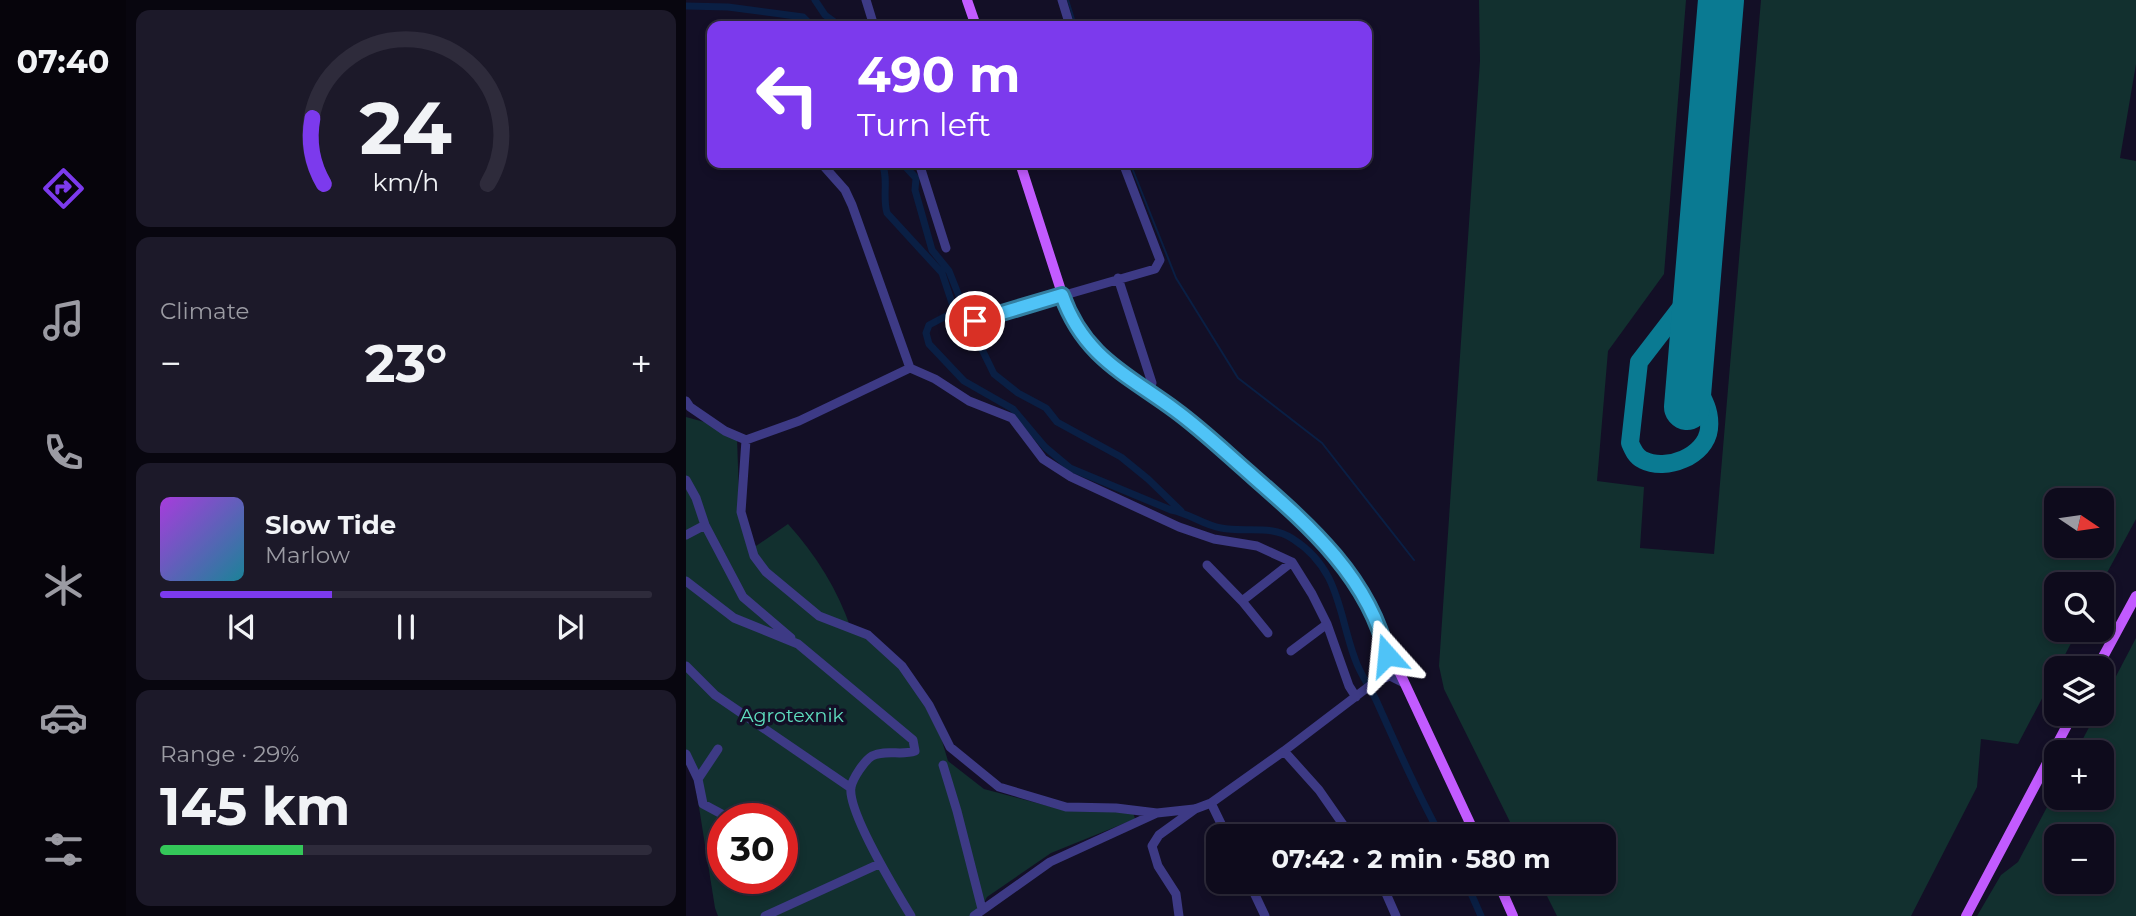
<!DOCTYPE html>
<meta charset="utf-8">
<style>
:root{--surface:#0e0b1c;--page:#1c1929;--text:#f1f3f6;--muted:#9b9ba3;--line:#2e2b3b;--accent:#7c3aed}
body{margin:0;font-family:Montserrat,sans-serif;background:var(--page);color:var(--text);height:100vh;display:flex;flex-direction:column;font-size:26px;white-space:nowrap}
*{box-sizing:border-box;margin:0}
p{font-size:23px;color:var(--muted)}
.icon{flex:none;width:38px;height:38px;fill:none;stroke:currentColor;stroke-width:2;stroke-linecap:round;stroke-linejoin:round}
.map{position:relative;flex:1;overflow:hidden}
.drawer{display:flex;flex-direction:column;gap:10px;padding:10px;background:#08060f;width:560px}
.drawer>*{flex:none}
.guide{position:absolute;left:21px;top:21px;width:665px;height:147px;border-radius:14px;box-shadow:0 4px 10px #0003,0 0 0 2px var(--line);background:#7c3aed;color:#fff;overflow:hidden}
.needle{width:46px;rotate:103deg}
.controls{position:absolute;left:1358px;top:488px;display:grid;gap:14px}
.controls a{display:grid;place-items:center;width:70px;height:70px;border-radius:14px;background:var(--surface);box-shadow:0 4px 10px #0003,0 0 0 2px var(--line);font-size:35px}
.speed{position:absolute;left:21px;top:803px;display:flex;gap:14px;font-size:35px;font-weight:700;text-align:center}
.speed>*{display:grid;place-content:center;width:91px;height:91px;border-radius:50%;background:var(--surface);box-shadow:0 4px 10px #0003,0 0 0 2px var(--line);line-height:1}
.speed .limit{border:10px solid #d22;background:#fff;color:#111}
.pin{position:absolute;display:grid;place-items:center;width:60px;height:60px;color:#fff;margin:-30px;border:4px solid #fff;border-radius:50%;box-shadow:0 2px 7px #0007}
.me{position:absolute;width:77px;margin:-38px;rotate:342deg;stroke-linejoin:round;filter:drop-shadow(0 0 5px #0008)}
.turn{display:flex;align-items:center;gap:24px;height:147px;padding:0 35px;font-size:32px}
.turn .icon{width:91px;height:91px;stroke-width:2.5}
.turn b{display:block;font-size:49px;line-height:60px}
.big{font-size:52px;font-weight:700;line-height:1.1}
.drawer .card{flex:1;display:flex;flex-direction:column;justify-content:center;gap:10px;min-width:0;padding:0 24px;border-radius:14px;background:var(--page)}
.drawer .dial{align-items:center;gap:0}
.dial svg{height:182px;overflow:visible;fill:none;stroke:var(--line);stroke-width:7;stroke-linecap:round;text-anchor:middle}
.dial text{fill:var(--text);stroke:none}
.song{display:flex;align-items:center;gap:21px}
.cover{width:84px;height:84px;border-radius:10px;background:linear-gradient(135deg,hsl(280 70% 55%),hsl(190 70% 35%))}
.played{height:7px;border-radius:4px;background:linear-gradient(90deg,var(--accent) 35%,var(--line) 35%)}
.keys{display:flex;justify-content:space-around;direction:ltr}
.heat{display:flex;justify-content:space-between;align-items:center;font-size:38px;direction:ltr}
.charge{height:10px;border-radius:5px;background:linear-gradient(90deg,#34c759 29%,var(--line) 0)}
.trip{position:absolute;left:520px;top:824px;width:410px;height:70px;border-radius:14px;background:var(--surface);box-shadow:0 4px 10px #0003,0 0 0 2px var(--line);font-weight:700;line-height:70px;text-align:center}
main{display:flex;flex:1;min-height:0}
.menu{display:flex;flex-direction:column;width:126px;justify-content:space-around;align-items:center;background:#06040b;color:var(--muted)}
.menu .icon{width:49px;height:49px}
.menu .selected{color:var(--accent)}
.menu b{font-size:32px;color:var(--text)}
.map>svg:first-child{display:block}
.green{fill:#12302f;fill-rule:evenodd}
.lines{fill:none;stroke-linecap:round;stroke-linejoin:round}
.stream{stroke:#0a1f44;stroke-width:2}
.canal{stroke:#0a1f44;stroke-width:7}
.taxiway{stroke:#0a7a92;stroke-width:18}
.runway{stroke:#0a7a92;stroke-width:46}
.minor{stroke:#3d3a85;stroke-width:9}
.major{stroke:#c25bff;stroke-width:10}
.route-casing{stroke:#337fa1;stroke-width:18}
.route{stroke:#4fc3f7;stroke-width:12}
.labels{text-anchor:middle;stroke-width:7;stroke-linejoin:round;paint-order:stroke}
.park-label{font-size:19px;fill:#5fe0c0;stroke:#130f26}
</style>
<main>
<nav class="menu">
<b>07:40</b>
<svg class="icon selected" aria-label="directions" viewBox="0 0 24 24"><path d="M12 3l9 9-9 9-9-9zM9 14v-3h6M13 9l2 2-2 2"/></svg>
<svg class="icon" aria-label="music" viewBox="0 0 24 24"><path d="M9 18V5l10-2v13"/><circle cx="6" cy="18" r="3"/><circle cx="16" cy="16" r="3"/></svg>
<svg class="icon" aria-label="phone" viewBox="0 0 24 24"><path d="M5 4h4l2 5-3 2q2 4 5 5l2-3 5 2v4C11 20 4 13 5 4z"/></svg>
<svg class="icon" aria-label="climate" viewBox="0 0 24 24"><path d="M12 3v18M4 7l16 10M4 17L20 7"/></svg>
<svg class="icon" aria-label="car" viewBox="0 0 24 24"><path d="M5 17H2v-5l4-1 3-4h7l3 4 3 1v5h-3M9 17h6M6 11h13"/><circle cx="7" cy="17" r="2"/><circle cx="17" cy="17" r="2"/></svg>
<svg class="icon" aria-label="filters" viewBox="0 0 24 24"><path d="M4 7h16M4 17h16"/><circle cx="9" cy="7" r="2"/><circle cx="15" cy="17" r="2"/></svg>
</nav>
<section class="drawer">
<div class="card dial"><svg viewBox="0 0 100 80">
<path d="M14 69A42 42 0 1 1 86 69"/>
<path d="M14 69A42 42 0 0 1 9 40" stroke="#7c3aed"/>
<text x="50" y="56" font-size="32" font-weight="700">24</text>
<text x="50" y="72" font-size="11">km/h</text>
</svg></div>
<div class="card"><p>Climate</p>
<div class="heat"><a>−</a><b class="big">23°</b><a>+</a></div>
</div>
<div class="card">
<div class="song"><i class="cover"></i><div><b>Slow Tide</b><p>Marlow</p></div></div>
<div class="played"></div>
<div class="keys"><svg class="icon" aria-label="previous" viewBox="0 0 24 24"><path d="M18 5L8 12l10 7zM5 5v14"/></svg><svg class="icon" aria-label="pause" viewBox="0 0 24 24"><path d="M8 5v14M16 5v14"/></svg><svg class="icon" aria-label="next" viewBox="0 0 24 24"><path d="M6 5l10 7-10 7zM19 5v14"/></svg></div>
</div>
<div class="card"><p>Range · 29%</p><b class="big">145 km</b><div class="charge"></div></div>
</section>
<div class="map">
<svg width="1450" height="916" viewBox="0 0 1450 916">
<rect width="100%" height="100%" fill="#130f26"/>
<!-- green -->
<path class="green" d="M793 0H1000L978 274 922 351 911 481 958 487 954 548 1028 554 1075 0H1450V64L1434 158 1450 161V519L1415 584H1370V630H1392L1332 744 1295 739 1291 787 1225 916H871L854 882H917V836H831L758 689 753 666 794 61ZM1370 500H1416V546H1370Z
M0 417 22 423 51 438 54 524 70 546 102 524C130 555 152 590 165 629L187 642 213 667 237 700 254 734 262 761 298 789 366 807 447 812 449 819 365 853 301 897 294 910 287 916H32L29 908 6 763 0 755ZM37 819H96V878H37Z
M1450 638V916H1291L1315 875 1332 862 1370 790V798H1416V752H1390L1410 714H1416V703ZM1370 836H1416V882H1370Z"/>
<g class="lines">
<!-- stream -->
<path class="stream" d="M382 0 390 26
M444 163 490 278 552 378 636 443 728 560"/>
<!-- canal -->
<path class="canal" d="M129 0 139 15 154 26
M0 6 42 7 117 17 126 26
M196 163C203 180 196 196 201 213L256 273 267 306 264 314 243 325 240 333 243 344 278 381 327 409 359 447 384 468 485 510C503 513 517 525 535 528 559 533 585 524 607 539 654 569 652 613 669 659 674 674 684 687 691 702 711 747 731 793 755 836
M216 163 230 178 229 190 246 250 263 271 287 331 308 374 332 393 360 408 371 422 435 457 462 479 495 511
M780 882 795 916"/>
<!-- taxiway -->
<path class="taxiway" d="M1004 367C1009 391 1026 404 1023 429 1020 456 980 472 957 460 950 457 947 450 944 443L953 362 1003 297 1012 277"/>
<!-- runway -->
<path class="runway" d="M1001 407 1035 0"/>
<!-- minor -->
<path class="minor" d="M180 0 188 26
M376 0 384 26
M135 163 159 190 166 205 224 368 249 379 283 401 326 418 357 459 385 477 493 527 528 539 571 546 606 562 626 594 641 624 663 686 670 697
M233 163 260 248
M432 278 466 383 462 391
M289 321 469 269 474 260 437 163
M0 401 4 407 39 431 60 440 113 421 224 368
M60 440 55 512 68 556 80 572 133 616 182 635 216 666 243 705 264 747 313 787 380 807 430 808 471 813
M0 480 10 498 19 525 57 597 105 638
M0 535 19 525
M521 565 556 601 582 633
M0 581 48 618 112 644 227 740 229 751C215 756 200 749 186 756 178 761 167 778 165 787 161 811 211 893 225 916
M556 601 606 562
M699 649 700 664 690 681 704 676 718 683
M605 651 641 624
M0 666 29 695 165 788
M598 751 633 790 665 836
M0 754 12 779 17 804 45 819
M257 765 271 811 296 909
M12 779 32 749
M525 803 541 836
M563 882 579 916
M695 882 710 916
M79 916 193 864
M288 916 364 862 471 813 508 809
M493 916 490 894 472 866 466 846 473 835 509 809 525 803 598 751 690 681"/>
<!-- major -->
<path class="major" d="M281 0 290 26
M334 163 380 306 396 337 421 362 508 425 615 519 649 555 684 609 790 836
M1411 668 1450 596
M812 882 827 916
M1280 916 1387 714"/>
</g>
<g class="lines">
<!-- route casing -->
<g class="route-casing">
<path id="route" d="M289 321 376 295C398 357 440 374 489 410 515 429 538 451 562 472 620 523 683 576 701 655"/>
</g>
<!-- route -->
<use href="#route" class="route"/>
</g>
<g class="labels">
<!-- park labels -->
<g class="park-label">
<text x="106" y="722">Agrotexnik</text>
</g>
</g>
</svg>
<div class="controls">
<a><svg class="needle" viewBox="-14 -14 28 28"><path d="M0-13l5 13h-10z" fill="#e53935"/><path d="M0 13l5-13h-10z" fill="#9b9ba3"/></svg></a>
<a><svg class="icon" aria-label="search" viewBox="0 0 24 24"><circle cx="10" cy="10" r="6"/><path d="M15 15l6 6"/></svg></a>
<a><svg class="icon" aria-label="layers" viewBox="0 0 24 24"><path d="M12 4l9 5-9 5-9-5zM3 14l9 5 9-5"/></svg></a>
<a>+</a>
<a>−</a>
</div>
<div class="speed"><div class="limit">30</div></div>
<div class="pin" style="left:289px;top:321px;background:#d93025"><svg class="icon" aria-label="arrive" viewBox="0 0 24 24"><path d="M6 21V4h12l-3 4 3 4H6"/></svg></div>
<svg class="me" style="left:701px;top:655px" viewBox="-20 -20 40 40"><path d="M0-17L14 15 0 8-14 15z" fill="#4fc3f7" stroke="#fff" stroke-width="4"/></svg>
<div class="trip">07:42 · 2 min · 580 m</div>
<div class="guide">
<div class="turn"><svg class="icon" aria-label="left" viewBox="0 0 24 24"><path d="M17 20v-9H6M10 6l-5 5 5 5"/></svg><div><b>490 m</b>Turn left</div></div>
</div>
</div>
</main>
